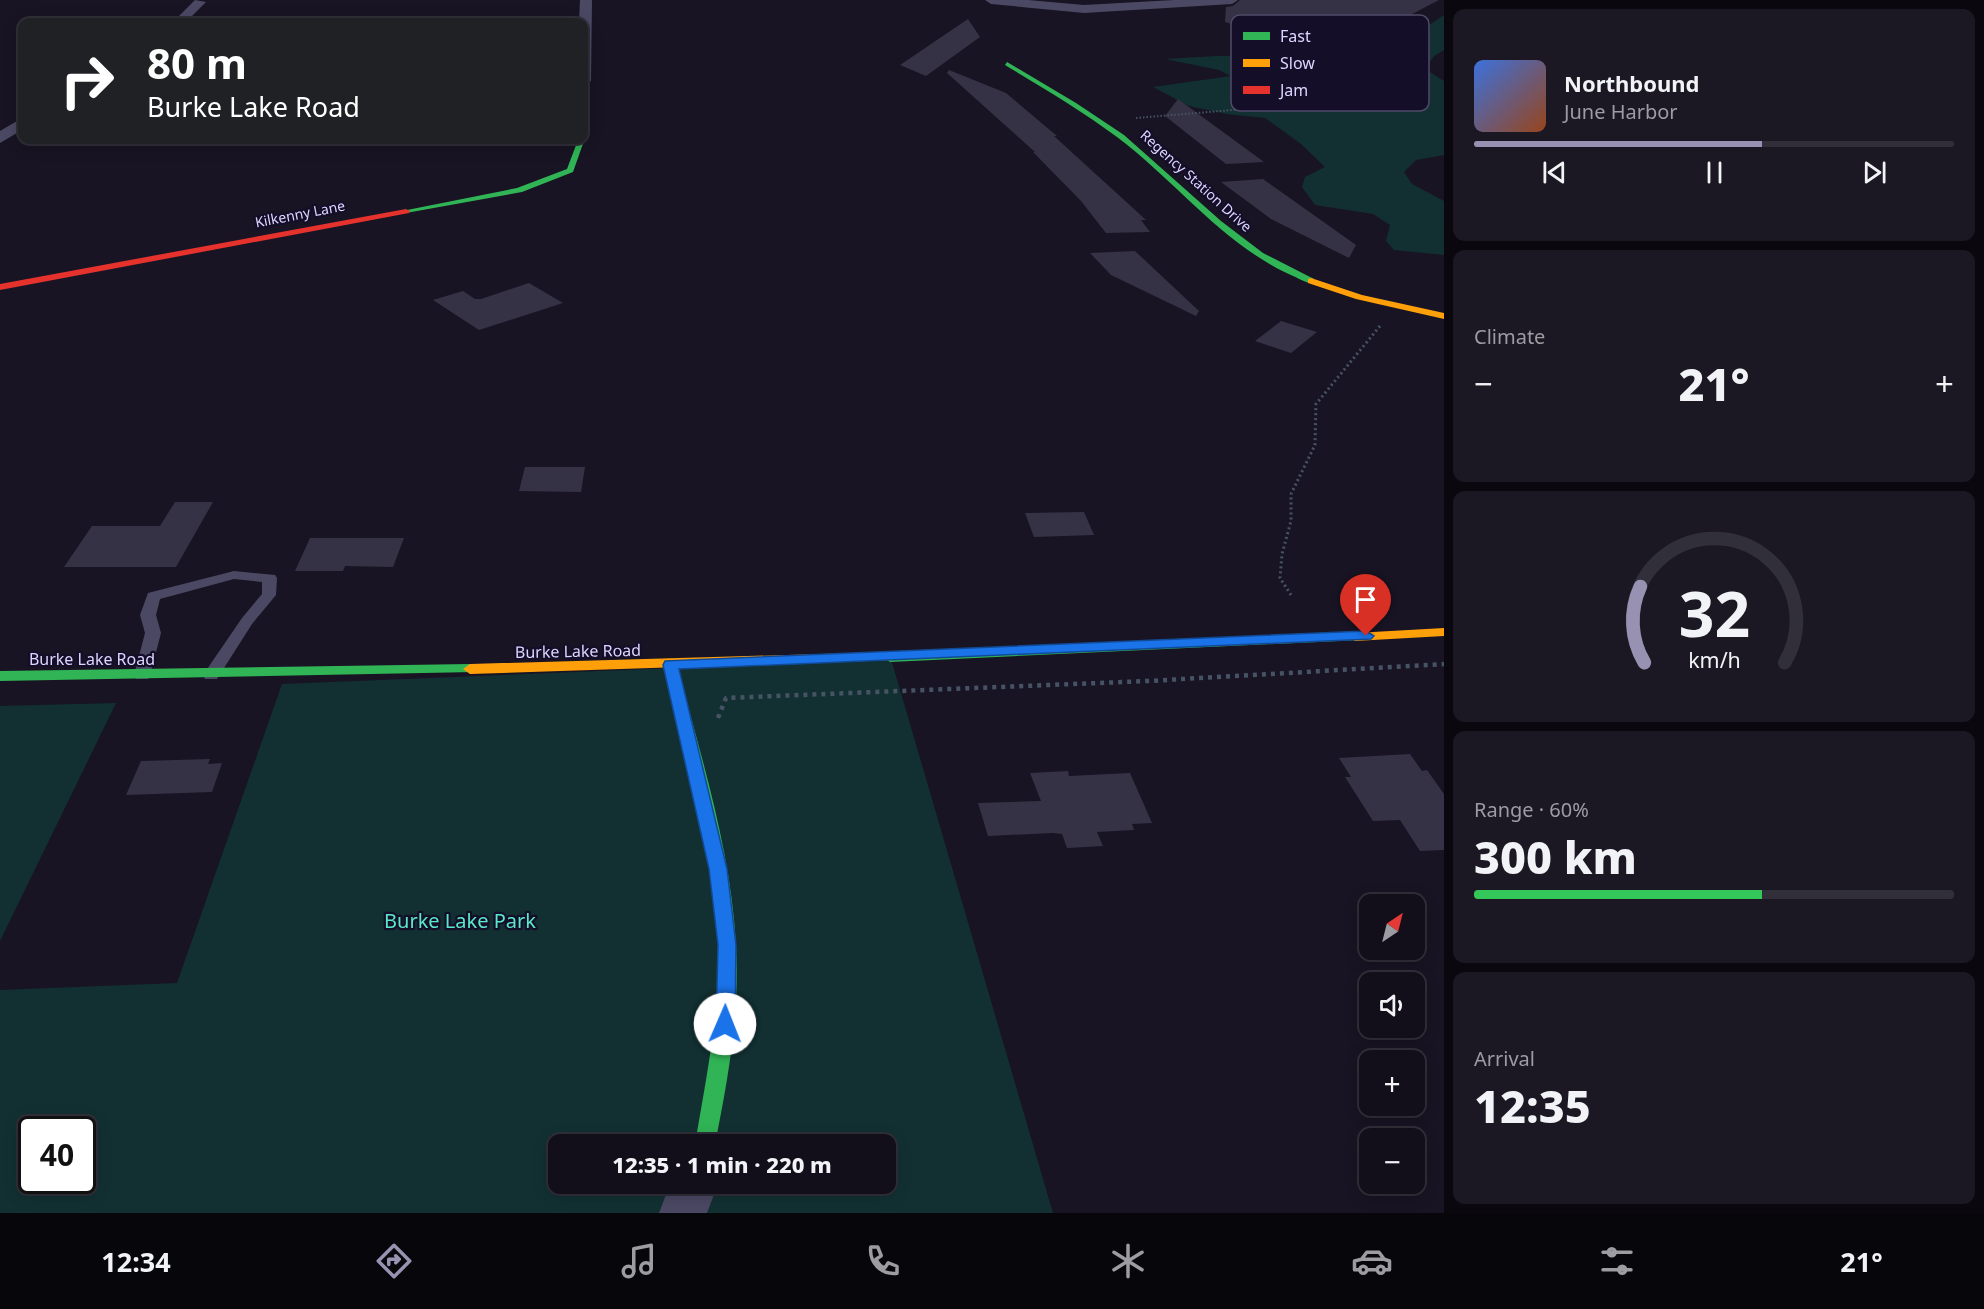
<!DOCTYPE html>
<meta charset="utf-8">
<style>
:root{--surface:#120f1a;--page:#1b1823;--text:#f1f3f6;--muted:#9c9ca2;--line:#312f39;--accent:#9892b2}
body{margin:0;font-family:"Noto Sans",sans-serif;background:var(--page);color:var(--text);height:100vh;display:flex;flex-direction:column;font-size:22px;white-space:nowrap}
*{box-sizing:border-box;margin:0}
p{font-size:20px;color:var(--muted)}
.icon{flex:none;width:33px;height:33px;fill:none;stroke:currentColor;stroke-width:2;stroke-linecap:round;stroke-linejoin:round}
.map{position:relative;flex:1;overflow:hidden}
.details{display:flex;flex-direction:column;gap:9px;padding:9px;background:#0a080e;width:540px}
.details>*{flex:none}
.top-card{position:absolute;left:18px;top:18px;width:570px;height:126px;border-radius:12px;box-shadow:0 3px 15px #0003,0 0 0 2px var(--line);background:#202124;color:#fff;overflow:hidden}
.needle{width:39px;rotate:35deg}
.tools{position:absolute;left:1359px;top:894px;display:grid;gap:12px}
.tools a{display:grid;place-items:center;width:66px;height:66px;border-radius:12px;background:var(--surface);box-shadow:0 3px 15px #0003,0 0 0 2px var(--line);font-size:30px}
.speed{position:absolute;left:18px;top:1116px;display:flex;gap:12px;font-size:30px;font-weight:700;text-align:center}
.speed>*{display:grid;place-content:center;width:78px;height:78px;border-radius:50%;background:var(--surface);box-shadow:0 3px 15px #0003,0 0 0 2px var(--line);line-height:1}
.speed .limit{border:3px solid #111;border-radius:9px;background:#fff;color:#111}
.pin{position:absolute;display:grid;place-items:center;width:51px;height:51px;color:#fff;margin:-62px -26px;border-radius:50% 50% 50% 0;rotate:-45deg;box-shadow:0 0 6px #0007}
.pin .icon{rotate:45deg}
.me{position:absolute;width:66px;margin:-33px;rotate:1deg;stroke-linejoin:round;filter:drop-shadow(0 0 4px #0008)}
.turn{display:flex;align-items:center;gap:21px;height:126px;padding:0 30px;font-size:27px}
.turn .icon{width:78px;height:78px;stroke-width:2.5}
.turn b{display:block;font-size:42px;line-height:51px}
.big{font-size:45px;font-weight:800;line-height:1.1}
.details .tile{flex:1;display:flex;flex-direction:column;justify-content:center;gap:9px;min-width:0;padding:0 21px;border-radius:12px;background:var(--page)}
.details .dial{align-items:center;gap:0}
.dial svg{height:156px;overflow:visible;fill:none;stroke:var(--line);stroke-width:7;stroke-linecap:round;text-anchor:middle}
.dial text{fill:var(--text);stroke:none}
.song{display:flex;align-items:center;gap:18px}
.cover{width:72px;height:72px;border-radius:9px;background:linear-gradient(135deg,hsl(220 70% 55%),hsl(20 70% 35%))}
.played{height:6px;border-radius:3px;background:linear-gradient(90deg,var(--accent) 60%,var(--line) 60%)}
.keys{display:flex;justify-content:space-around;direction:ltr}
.heat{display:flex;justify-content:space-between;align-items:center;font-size:33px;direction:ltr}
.charge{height:9px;border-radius:4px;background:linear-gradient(90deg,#34c759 60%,var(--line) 0)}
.trip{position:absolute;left:548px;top:1134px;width:348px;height:60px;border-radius:12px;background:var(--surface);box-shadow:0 3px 15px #0003,0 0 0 2px var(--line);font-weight:800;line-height:60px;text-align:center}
.tabs{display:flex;height:96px;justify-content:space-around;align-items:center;background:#07060a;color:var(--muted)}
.tabs .icon{width:42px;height:42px}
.tabs .on{color:var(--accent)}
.tabs b{font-size:27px;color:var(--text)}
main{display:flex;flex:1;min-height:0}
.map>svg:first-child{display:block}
.green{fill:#123032;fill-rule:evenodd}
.building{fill:#363245}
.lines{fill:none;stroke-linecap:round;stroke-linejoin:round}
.path-far2{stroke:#465364;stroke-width:2;stroke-dasharray:1.5 2;stroke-linecap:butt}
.path-far1{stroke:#465364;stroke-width:3;stroke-dasharray:2 3;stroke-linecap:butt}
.path{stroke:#465364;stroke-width:4.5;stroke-dasharray:4 5;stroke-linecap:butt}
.lane{fill:#4b4864;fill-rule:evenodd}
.street{fill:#4b4864;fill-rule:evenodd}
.fast{fill:#30b455;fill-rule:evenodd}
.slow{fill:#ff9f0a;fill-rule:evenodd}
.jam{fill:#e5322d;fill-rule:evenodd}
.route{fill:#1a73e8;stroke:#114b97;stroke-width:1.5}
.labels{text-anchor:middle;stroke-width:4.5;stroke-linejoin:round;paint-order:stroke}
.far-street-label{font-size:14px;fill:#ddd6ff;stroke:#140e29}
.street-label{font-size:16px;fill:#ddd6ff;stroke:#140e29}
.near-park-label{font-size:20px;fill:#58e9ca;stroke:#140e29}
.key{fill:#140e29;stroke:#504a69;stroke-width:1.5}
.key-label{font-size:16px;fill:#ddd6ff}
</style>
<main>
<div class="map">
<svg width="1444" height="1213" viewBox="0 0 1444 1213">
<rect width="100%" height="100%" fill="#181423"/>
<!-- green -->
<path class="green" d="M1444 15V50L1434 56 1425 69 1444 81V155L1416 160 1404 172 1412 184 1444 201V255L1394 250 1386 241 1390 225 1373 214 1315 205 1302 187 1305 177 1325 167 1301 144 1265 118 1226 114 1189 106 1153 87 1231 76 1219 70 1165 59 1217 56H1384Z
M891 659 1053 1213H0V990L177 983 282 684ZM32 1130H82V1180H32ZM558 1144H885V1184H558Z
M116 703 0 941V706Z"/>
<!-- building -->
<path class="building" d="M1240 0H1439L1347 48 1319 51 1225 22 1226 7 1233 6Z
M968 19 980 37 926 76 900 65Z
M949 70 1006 93 1057 136H1054L1146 220H1141L1150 232 1106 233 1081 201 1033 152H1035L947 73Z
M1178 99 1264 162 1226 164 1165 116Z
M1263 179 1356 245 1349 258 1271 219 1221 182Z
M1135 251 1199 311 1196 316 1111 275 1090 253Z
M529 283 563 303 479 330 433 300 463 291 475 299H481Z
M1281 321 1317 332 1291 353 1255 341Z
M525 467H585L581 492 519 491Z
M175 502H213L176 567H64L92 526H160Z
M1084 512 1094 535 1034 537 1025 513Z
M310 538H404L393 567 345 566 343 571H295Z
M1410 754 1422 771 1427 770 1444 794V850L1420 851 1400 820 1373 821 1345 777H1351L1339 758Z
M210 759 208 764 222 763 212 792 126 795 141 761Z
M1068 771 1069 776 1130 773 1152 823 1132 824 1134 830 1097 832 1103 846 1067 848 1062 834 1053 833 988 836 978 803 1041 801 1030 773Z"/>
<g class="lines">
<!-- path-far2 -->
<path class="path-far2" d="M1136 118 1305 104"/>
<!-- path-far1 -->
<path class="path-far1" d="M1291 595 1280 578 1282 554 1291 521V494L1315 445 1316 404 1380 326"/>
<!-- path -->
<path class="path" d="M718 718 726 698 1148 681 1444 664"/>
<!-- lane -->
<path class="lane" d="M234 571 275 575 277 578 276 595 252 624 217 679H205L203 675 242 618 262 594V582L234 579 160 599 156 615 161 633 150 675 148 679H136L134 675 145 633 140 615 148 593Z"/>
<!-- street -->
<path class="street" d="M195 0 206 2 186 22H173Z
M580 0H592L591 81 584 85V22H579Z
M985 0H1028L1084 5 1174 0H1238L1232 4 1084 13 991 4Z
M22 118V130L0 143V131Z
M670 1184H718L707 1213H659Z"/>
<!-- fast -->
<path class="fast" d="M1007 62 1076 103 1124 135 1221 221 1263 253 1314 279V283C1307 284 1300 279 1293 276 1223 245 1177 182 1117 137 1081 110 1043 88 1005 65Z
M585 138 573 172 522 192 406 213 402 211 517 188 567 169 578 140Z
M1355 633 1360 634 1362 637 1360 640 890 662 883 657 890 652Z
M670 660 677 665C701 757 731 850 736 945 740 1012 728 1080 715 1144H695C706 1079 720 1012 718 946 714 850 685 757 663 665Z
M470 664 477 669 475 672 0 681V671Z"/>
<!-- slow -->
<path class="slow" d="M1311 278 1362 295 1444 313V319L1356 299 1308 283V279Z
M1444 628V636L1355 641 1348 637 1355 633Z
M890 652 895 654 897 657 895 660 470 674 463 669 470 664Z"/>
<!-- jam -->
<path class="jam" d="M406 209 410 211 409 213 0 290V284Z"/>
</g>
<!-- route -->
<path class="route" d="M1366 631 1374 636 1371 639 679 669 727 869 736 945 735 1024 732 1030 725 1033 718 1030 716 1024 718 945 709 869 663 665 665 661Z"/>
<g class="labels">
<!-- far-street labels -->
<g class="far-street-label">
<text transform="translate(1196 181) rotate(42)" y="5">Regency Station Drive</text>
<text transform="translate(300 214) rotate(-11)" y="5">Kilkenny Lane</text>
</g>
<!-- street labels -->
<g class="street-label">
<text transform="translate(578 651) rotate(-1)" y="6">Burke Lake Road</text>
<text x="92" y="665">Burke Lake Road</text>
</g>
<!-- near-park labels -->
<g class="near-park-label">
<text x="460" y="928">Burke Lake Park</text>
</g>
</g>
<!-- legend -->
<rect x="1231" y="15" width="198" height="96" rx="9" class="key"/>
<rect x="1243" y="32" width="27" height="8" fill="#30b455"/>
<rect x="1243" y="59" width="27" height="8" fill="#ff9f0a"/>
<rect x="1243" y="86" width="27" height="8" fill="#e5322d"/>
<g class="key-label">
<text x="1280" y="42">Fast</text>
<text x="1280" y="69">Slow</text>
<text x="1280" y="96">Jam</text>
</g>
</svg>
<div class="tools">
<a><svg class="needle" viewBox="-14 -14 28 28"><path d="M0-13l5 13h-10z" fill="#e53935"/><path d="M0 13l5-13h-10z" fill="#9c9ca2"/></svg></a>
<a><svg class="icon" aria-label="sound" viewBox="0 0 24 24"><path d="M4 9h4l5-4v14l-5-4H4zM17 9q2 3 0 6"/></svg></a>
<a>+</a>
<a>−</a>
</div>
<div class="speed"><div class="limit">40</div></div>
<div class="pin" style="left:1366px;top:636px;background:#d93025"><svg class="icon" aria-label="arrive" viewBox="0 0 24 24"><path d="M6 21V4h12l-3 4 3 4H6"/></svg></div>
<svg class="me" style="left:725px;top:1024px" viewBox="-20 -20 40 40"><circle r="19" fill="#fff"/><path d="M0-13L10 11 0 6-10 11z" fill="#1a73e8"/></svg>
<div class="trip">12:35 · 1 min · 220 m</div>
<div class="top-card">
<div class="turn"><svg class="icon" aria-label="right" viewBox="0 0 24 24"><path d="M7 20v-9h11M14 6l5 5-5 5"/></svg><div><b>80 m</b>Burke Lake Road</div></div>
</div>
</div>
<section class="details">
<div class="tile">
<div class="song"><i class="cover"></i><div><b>Northbound</b><p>June Harbor</p></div></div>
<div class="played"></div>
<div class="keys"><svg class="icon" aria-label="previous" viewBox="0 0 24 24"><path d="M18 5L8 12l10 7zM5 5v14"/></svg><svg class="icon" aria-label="pause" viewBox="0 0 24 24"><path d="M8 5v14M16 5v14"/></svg><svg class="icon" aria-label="next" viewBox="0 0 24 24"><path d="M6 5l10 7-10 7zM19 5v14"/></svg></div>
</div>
<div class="tile"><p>Climate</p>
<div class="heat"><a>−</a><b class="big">21°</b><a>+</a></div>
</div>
<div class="tile dial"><svg viewBox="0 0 100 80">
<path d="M14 69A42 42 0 1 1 86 69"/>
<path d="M14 69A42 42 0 0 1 12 30" stroke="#9892b2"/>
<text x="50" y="56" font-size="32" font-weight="700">32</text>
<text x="50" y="72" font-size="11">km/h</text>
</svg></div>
<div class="tile"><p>Range · 60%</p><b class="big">300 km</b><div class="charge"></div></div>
<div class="tile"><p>Arrival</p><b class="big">12:35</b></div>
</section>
</main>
<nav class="tabs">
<b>12:34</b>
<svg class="icon on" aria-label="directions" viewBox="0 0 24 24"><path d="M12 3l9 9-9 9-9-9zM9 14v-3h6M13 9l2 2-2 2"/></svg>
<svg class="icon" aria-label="music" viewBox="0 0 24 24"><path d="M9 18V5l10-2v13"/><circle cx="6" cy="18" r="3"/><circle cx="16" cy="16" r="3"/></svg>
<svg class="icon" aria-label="phone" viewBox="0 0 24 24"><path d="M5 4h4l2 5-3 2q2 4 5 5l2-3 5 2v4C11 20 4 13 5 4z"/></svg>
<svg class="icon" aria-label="climate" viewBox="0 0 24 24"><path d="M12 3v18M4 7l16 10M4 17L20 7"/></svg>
<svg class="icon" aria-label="car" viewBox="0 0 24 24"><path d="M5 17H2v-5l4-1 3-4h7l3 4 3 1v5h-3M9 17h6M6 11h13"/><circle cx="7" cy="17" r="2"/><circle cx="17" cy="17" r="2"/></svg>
<svg class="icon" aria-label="filters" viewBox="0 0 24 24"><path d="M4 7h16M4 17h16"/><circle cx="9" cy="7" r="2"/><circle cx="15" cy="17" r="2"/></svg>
<b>21°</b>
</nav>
